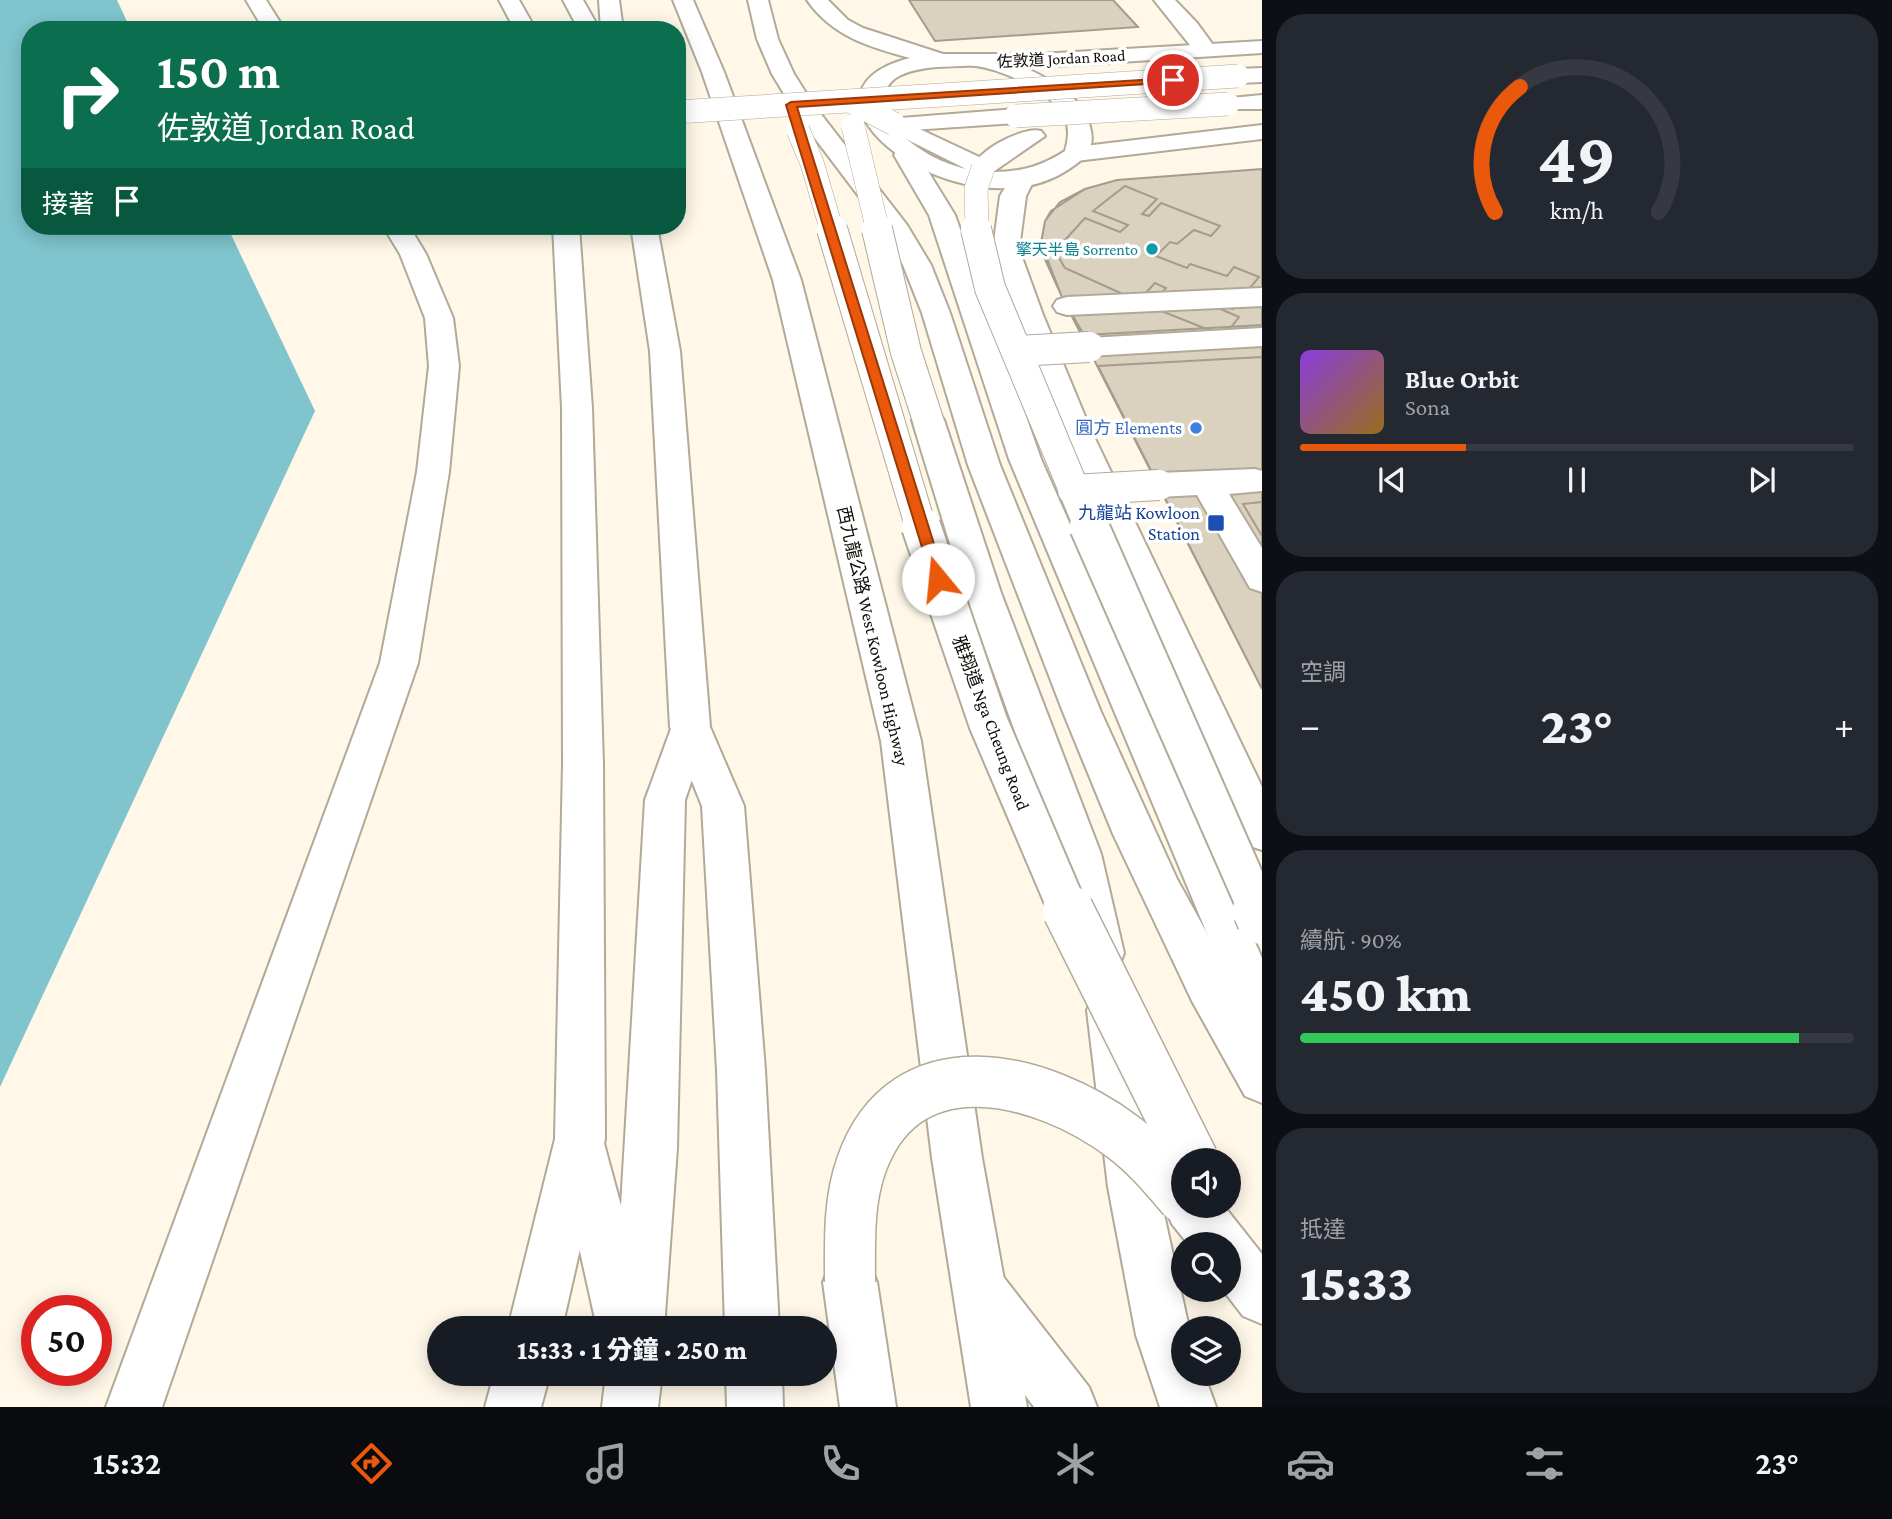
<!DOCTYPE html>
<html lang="zh-TW">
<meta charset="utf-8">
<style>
:root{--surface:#171b24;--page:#242831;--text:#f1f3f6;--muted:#9ea1a6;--line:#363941;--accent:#ea580c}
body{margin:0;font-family:"Crimson Pro","Noto Sans TC",serif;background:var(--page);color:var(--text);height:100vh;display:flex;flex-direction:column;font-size:26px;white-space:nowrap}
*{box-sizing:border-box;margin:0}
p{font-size:23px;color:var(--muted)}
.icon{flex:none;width:38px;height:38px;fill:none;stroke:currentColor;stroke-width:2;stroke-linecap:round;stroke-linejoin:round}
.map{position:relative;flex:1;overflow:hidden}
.sheet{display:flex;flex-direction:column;gap:14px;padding:14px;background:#0d0f14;width:630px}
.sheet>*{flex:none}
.top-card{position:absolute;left:21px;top:21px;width:665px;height:214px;border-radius:28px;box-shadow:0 4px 18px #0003;background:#0b6e4f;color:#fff;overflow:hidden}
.buttons{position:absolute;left:1171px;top:1148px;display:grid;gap:14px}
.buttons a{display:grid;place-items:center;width:70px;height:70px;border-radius:50%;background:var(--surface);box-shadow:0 4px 18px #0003;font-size:35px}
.speed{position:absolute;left:21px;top:1295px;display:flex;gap:14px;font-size:35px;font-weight:700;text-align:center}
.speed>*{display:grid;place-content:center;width:91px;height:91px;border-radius:50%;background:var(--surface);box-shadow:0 4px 18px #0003;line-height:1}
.speed .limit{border:10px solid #d22;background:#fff;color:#111}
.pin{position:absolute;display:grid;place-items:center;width:60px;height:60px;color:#fff;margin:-30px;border:4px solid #fff;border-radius:50%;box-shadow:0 2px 7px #0007}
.me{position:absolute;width:77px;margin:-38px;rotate:343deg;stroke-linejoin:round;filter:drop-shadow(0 0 5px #0008)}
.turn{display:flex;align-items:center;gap:24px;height:147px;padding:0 21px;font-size:32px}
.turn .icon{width:91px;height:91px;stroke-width:2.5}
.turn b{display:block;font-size:49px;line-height:60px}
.then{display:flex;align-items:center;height:66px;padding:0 21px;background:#0003;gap:14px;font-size:26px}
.big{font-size:52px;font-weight:800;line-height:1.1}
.sheet .tile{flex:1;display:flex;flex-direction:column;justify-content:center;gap:10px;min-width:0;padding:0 24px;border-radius:28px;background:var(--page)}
.sheet .dial{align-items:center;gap:0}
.dial svg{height:182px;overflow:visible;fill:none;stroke:var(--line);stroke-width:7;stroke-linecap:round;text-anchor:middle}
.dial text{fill:var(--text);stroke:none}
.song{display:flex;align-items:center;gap:21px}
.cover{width:84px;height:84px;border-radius:10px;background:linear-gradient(135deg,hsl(270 70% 55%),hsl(40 70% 35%))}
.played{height:7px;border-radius:4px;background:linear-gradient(90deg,var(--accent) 30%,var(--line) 30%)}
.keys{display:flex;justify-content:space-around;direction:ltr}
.heat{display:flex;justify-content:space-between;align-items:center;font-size:38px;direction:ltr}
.charge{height:10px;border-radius:5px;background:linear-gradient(90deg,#34c759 90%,var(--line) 0)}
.trip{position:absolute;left:427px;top:1316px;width:410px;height:70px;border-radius:35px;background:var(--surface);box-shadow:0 4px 18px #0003;font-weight:800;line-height:70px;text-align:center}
.dock{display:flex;height:112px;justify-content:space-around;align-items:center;background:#090b0e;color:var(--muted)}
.dock .icon{width:49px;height:49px}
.dock .selected{color:var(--accent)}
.dock b{font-size:32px;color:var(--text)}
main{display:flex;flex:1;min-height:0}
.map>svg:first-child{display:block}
.water{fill:#80c5ce}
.building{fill:#dbd1bf;stroke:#a59c8b;stroke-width:2}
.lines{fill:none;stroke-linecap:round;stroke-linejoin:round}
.minor-casing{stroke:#b2a998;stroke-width:4}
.major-casing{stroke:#b2a998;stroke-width:4}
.highway-casing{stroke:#b2a998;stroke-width:4}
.minor{fill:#fff;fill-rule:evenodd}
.major{fill:#fff;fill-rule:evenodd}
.highway{fill:#fff;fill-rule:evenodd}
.minor-bridge-far3-casing{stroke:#b2a998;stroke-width:24;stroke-linecap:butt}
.minor-bridge-far2-casing{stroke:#b2a998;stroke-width:32;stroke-linecap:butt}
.minor-bridge-far1-casing{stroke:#b2a998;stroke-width:42;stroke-linecap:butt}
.minor-bridge-casing{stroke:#b2a998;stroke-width:53;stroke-linecap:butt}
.major-bridge-far3-casing{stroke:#b2a998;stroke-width:24;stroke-linecap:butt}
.major-bridge-far2-casing{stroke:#b2a998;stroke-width:32;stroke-linecap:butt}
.major-bridge-far1-casing{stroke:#b2a998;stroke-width:42;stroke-linecap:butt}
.major-bridge-casing{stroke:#b2a998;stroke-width:53;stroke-linecap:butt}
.highway-bridge-casing{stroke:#b2a998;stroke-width:53;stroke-linecap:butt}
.minor-bridge-far3{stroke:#fff;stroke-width:23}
.minor-bridge-far2{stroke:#fff;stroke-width:30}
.minor-bridge-far1{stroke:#fff;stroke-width:38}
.minor-bridge{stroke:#fff;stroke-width:50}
.major-bridge-far3{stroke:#fff;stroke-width:23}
.major-bridge-far2{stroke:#fff;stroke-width:30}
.major-bridge-far1{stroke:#fff;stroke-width:38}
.major-bridge{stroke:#fff;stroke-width:50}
.highway-bridge{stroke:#fff;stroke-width:50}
.route{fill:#ea580c;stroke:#983908;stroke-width:2}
.culture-dot{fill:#0f9aa8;stroke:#fff;stroke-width:2.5}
.shop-dot{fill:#3f7fe0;stroke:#fff;stroke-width:2.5}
.transit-dot{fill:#1a4fb4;stroke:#fff;stroke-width:2.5}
.labels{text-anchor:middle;stroke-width:7;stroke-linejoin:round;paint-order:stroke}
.far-street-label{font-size:16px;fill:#100d07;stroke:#fff}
.far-culture-label{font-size:16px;fill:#0d838f;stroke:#fff;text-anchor:end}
.shop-label{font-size:18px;fill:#366cbe;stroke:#fff;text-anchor:end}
.transit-label{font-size:18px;fill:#164399;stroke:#fff;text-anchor:end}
.street-label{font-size:18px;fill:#100d07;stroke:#fff}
</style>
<main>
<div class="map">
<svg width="1262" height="1407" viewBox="0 0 1262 1407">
<rect width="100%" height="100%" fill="#fff7e8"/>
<!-- water -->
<path class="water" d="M0 0H117L131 30H30V226H227L315 411 0 1087Z"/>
<!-- building -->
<path class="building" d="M909 0H1113L1138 27 935 41Z
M1262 169V325L1084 335 1062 297 1043 255 1041 243 1045 221 1060 202 1085 189 1117 180Z
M1262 169V689L1062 297 1041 243 1045 221 1051 211 1085 189 1117 180Z
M1125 186 1157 199 1142 214 1149 216 1161 203 1220 226 1211 236 1194 230 1177 244 1170 242 1156 256 1187 268 1190 264 1227 276 1234 267 1259 277 1233 309 1200 296 1197 299 1239 317 1224 336 1149 306 1166 288 1155 283 1138 301 1065 268 1055 251 1085 218 1120 232 1128 225 1093 211Z
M1262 357V502L1243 504 1262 536V689L1098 366Z"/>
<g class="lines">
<!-- minor casing -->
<g class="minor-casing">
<path id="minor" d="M246 0H266L285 30H264Z
M1154 0H1175L1197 23 1216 49 1213 54H1197Z
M894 117 992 163 995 168 992 173H974L886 129 882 124 886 119Z
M1262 125V139L1076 161 1067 159 1064 154 1067 149 1076 147Z
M906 148 915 150 955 215 1041 459 1262 958V1034L1246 1027 1009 459 929 215 894 155 897 150Z
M1023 171 1032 173 1035 178 1026 196 1019 249 1043 315 1089 426 1262 787V850L1247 845 1057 426 1015 315 993 249 1000 196 1014 173Z
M383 226H409L426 254 453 318 459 366 449 472 418 663 162 1407H106L380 663 417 472 429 366 425 318 400 254Z
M1262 288V306L1067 315 1057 312 1053 306 1057 300 1067 297Z
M1262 328V346L1089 356 1079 354 1074 347 1079 340 1089 338Z
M928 409 939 412 944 420 1001 593 1101 854 1124 953 1118 969 1102 975 1086 969 1080 953 1059 854 965 593 912 420 917 412Z
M1255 469 1262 471V491L1229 494 1262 548V592L1250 588 1197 495 1159 497 1147 493 1143 485 1147 477 1159 473Z
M690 710 704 715 710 727 685 800 677 1148 664 1328H597L556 1143 563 1125 581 1118 599 1125 621 1206 645 800 676 715Z
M1110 987 1126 994 1133 1010 1158 1187 1189 1328H1183V1374H1204L1216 1407H1160L1136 1335 1108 1187 1087 1010 1094 994Z
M982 1266 1001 1274 1089 1387 1097 1407H1034L963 1312 955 1293 963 1274Z
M606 1374H662L658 1407H602Z"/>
</g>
<!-- major casing -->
<g class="major-casing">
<path id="major" d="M499 0H519L536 30H515Z
M748 0H768L778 39 794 74 813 104 907 225 931 265 950 313 1000 465 1101 712 1177 879 1262 1033V1103L1245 1096 1192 1001 1113 834 1063 712 968 465 922 313 903 265 885 231 795 112 772 74 757 39Z
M807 0H828L848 20 863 28 943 54H1040L1262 41V53L1025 68C1053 80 1085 98 1091 131 1095 150 1083 160 1069 169 964 240 767 94 910 58 869 47 832 36 807 0ZM937 67C950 67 963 65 976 66 1004 70 1052 92 1065 118 1070 129 1068 140 1065 151 1042 166 1021 172 993 172L1045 136 1041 131C1023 126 974 152 972 170 943 165 919 151 897 131L1016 123 1024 121 1028 116 1024 111 1016 109 888 119C873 78 905 70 937 67Z
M1262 68V82L1238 83 1227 76 1238 69Z
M1262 95V109H1220L1216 104 1220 99Z"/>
</g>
<!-- highway casing -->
<g class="highway-casing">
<path id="highway" d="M563 0H583L600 30H579Z
M599 0H619L623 30H601Z
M673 0H693L724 72 801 280 921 741 982 1158 1027 1407H971L932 1158 881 741 773 280 702 72Z
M553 226H579L592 408 603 764 605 1139 562 1328H508L555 1139 563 764 562 408Z
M631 226H657L680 351 710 727 744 806 765 1070 779 1328H725L717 1070 702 806 670 727 650 351Z
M1183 1183V1206H1224L1262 1254V1324L1243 1316 1223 1290H1228V1244H1188L1172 1224 1164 1206 1172 1188Z
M850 1255 869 1263 877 1282 896 1407H840L823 1282 831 1263Z
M494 1374H550L541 1407H485Z
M726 1374H782L783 1407H727Z"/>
</g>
<!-- minor -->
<use href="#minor" class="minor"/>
<!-- major -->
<use href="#major" class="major"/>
<!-- highway -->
<use href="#highway" class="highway"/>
<!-- minor-bridge-far3 casing -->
<g class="minor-bridge-far3-casing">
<path id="minor-bridge-far3" d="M850 101 894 124
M853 126 878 231
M977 231 976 189 983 168"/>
</g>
<!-- minor-bridge-far2 casing -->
<g class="minor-bridge-far2-casing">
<path id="minor-bridge-far2" d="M877 229 906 352 928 420
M976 229 990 288 1090 528
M1017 351 1089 347
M1073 490 1159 485"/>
</g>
<!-- minor-bridge-far1 casing -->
<g class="minor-bridge-far1-casing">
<path id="minor-bridge-far1" d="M1089 526 1259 912"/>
</g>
<!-- minor-bridge casing -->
<g class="minor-bridge-casing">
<path id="minor-bridge" d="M1258 910 1262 919"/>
</g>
<!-- major-bridge-far3 casing -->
<g class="major-bridge-far3-casing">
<path id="major-bridge-far3" d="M677 112 1238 76
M1016 116 1228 104
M798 130 812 163 832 231"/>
</g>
<!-- major-bridge-far2 casing -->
<g class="major-bridge-far2-casing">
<path id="major-bridge-far2" d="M832 229 921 528"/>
</g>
<!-- major-bridge-far1 casing -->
<g class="major-bridge-far1-casing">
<path id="major-bridge-far1" d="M921 526 988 722 1069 912"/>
</g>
<!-- major-bridge casing -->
<g class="major-bridge-casing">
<path id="major-bridge" d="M1068 910 1193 1160"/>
</g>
<!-- highway-bridge casing -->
<g class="highway-bridge-casing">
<path id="highway-bridge" d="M850 1282C850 1243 848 1203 861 1166 904 1041 1042 1076 1123 1137 1146 1154 1165 1177 1183 1198"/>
</g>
<!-- minor-bridge-far3 -->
<use href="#minor-bridge-far3" class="minor-bridge-far3"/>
<!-- minor-bridge-far2 -->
<use href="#minor-bridge-far2" class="minor-bridge-far2"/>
<!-- minor-bridge-far1 -->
<use href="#minor-bridge-far1" class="minor-bridge-far1"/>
<!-- minor-bridge -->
<use href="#minor-bridge" class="minor-bridge"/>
<!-- major-bridge-far3 -->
<use href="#major-bridge-far3" class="major-bridge-far3"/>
<!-- major-bridge-far2 -->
<use href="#major-bridge-far2" class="major-bridge-far2"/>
<!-- major-bridge-far1 -->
<use href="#major-bridge-far1" class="major-bridge-far1"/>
<!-- major-bridge -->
<use href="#major-bridge" class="major-bridge"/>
<!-- highway-bridge -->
<use href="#highway-bridge" class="highway-bridge"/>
</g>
<!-- route -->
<path class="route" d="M1173 78 1176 82 797 107 945 579 938 584 933 583 786 105 791 102Z"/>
<!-- markers -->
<circle class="culture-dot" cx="1152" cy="249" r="7"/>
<circle class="shop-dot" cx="1196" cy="428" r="7"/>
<rect class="transit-dot" x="1207" y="514" width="18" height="18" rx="3.5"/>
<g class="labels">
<!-- far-street labels -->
<g class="far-street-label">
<text transform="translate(1061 58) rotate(-3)" y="6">佐敦道 Jordan Road</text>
</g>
<!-- far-culture labels -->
<g class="far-culture-label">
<text x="1138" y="255">擎天半島 Sorrento</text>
</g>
<!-- shop labels -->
<g class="shop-label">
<text x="1182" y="434">圓方 Elements</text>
</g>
<!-- transit labels -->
<g class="transit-label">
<text x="1200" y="519">九龍站 Kowloon<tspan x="1200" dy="21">Station</tspan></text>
</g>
<!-- street labels -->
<g class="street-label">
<text transform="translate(873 636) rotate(77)" y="6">西九龍公路 West Kowloon Highway</text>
<text transform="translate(991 723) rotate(69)" y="6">雅翔道 Nga Cheung Road</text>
</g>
</g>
</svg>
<div class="buttons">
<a><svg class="icon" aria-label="sound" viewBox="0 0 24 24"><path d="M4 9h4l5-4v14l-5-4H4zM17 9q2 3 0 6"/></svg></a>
<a><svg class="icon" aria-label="search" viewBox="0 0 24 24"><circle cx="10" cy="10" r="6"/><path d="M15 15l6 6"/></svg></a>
<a><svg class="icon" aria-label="layers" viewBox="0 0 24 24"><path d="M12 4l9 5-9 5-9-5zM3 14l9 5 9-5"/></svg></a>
</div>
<div class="speed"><div class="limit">50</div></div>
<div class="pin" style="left:1173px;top:80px;background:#d93025"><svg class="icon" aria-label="arrive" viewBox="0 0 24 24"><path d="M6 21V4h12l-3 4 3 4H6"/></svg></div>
<svg class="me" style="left:938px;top:579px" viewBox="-20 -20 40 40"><circle r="19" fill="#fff"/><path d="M0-13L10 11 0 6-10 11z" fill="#ea580c"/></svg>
<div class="trip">15:33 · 1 分鐘 · 250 m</div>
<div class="top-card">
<div class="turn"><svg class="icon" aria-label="right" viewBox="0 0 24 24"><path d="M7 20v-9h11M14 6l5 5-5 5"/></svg><div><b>150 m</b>佐敦道 Jordan Road</div></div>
<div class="then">接著<svg class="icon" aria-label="arrive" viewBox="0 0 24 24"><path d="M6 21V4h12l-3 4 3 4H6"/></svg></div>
</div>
</div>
<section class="sheet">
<div class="tile dial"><svg viewBox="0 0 100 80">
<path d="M14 69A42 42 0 1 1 86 69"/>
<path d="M14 69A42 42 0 0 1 25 14" stroke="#ea580c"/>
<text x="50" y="56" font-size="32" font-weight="700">49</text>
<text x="50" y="72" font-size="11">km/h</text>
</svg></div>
<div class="tile">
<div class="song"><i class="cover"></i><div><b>Blue Orbit</b><p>Sona</p></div></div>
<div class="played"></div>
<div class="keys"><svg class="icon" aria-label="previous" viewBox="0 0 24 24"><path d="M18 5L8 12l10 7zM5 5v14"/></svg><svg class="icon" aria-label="pause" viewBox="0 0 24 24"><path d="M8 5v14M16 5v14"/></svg><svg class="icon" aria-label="next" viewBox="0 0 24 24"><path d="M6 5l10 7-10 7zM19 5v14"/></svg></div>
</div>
<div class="tile"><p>空調</p>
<div class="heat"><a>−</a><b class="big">23°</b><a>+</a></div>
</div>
<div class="tile"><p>續航 · 90%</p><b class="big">450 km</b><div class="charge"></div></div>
<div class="tile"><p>抵達</p><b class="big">15:33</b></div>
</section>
</main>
<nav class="dock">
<b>15:32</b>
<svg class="icon selected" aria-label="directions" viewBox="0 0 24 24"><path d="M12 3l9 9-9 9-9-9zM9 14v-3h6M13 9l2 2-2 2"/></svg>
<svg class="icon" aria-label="music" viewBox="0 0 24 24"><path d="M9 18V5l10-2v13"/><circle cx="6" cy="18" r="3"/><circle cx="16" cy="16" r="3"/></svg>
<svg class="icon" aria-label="phone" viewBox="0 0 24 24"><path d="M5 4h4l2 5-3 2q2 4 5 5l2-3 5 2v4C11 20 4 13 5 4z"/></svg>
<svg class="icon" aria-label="climate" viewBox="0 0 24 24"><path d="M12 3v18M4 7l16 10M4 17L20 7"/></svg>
<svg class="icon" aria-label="car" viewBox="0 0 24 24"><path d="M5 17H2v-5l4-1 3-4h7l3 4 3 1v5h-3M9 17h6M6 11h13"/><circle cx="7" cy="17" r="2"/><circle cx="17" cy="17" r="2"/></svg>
<svg class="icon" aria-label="filters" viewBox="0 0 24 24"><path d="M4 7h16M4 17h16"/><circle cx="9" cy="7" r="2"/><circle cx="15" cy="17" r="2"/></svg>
<b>23°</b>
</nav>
